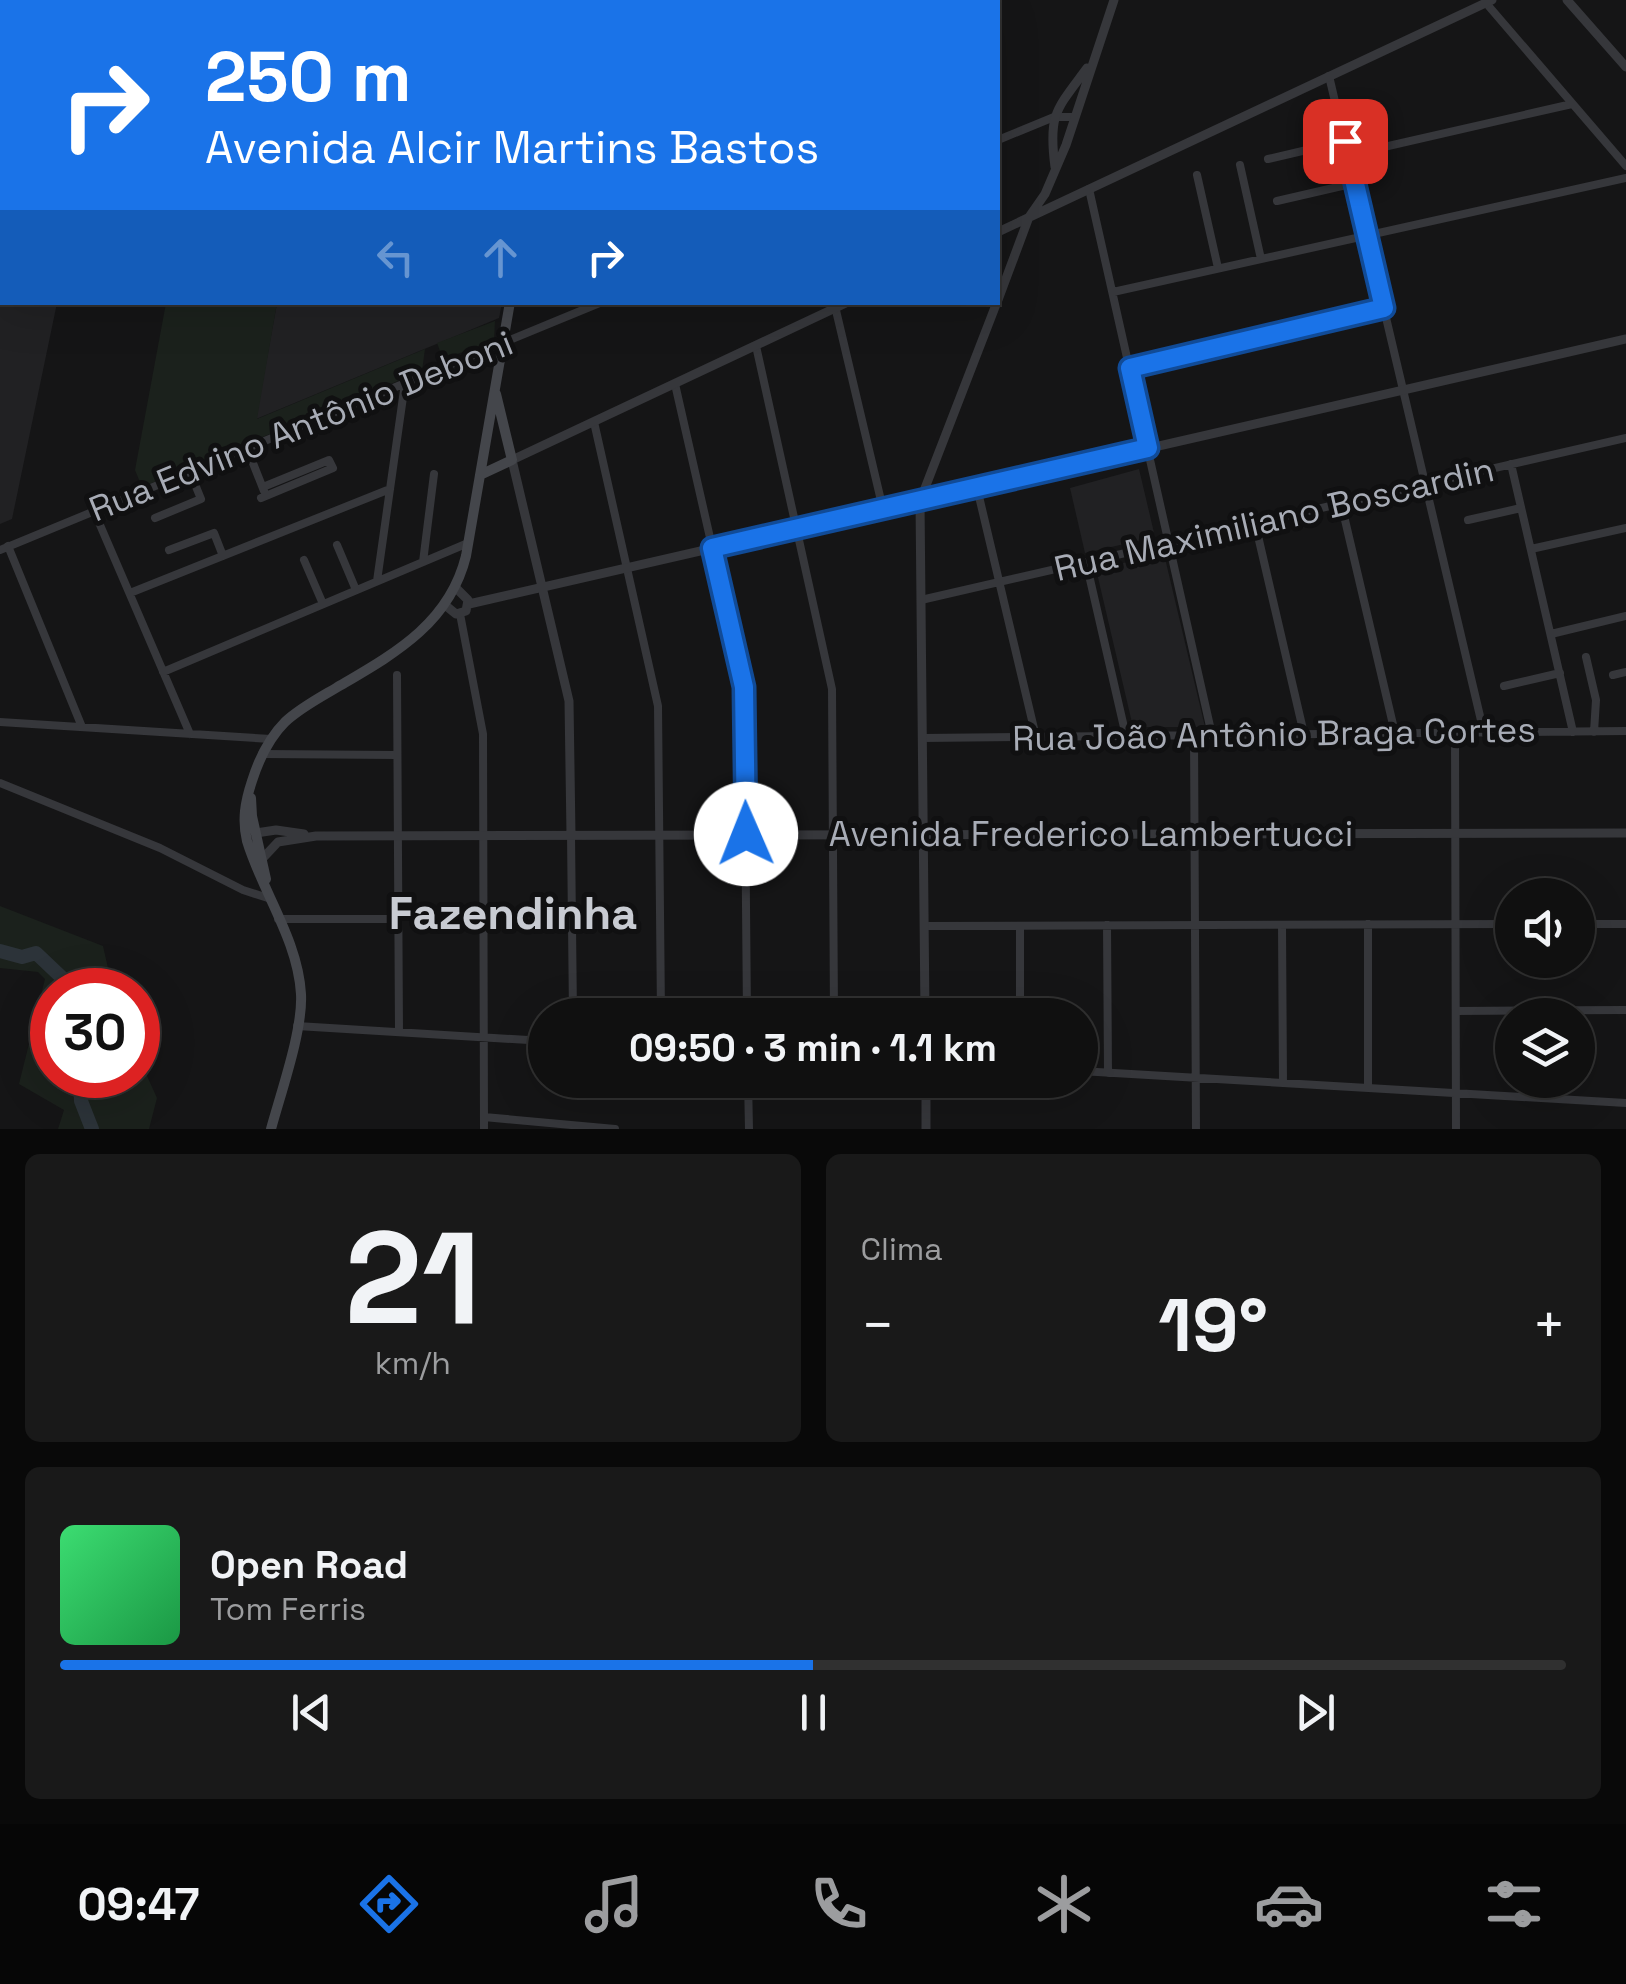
<!DOCTYPE html>
<html lang="pt">
<meta charset="utf-8">
<style>
:root{--surface:#101010;--page:#191919;--text:#f1f3f6;--muted:#9c9d9f;--line:#303030;--accent:#1a73e8}
body{margin:0;font-family:"Space Grotesk",sans-serif;background:var(--page);color:var(--text);height:100vh;display:flex;flex-direction:column;font-size:38px;white-space:nowrap}
*{box-sizing:border-box;margin:0}
p{font-size:32px;color:var(--muted)}
.icon{flex:none;width:55px;height:55px;fill:none;stroke:currentColor;stroke-width:2;stroke-linecap:round;stroke-linejoin:round}
.map{position:relative;height:1129px;overflow:hidden}
.sheet{display:flex;flex-direction:column;gap:25px;padding:25px;background:#090909;flex:1}
.sheet>*{flex:none}
.guide{position:absolute;left:0px;top:0px;width:1000px;height:305px;box-shadow:0 10px 40px #0002,0 0 0 2px var(--line);background:#1a73e8;color:#fff;overflow:hidden}
.buttons{position:absolute;left:1495px;top:878px;display:grid;gap:20px}
.buttons a{display:grid;place-items:center;width:100px;height:100px;border-radius:50%;background:var(--surface);box-shadow:0 10px 40px #0002,0 0 0 2px var(--line);font-size:50px}
.speed{position:absolute;left:30px;top:968px;display:flex;gap:20px;font-size:50px;font-weight:700;text-align:center}
.speed>*{display:grid;place-content:center;width:130px;height:130px;border-radius:50%;background:var(--surface);box-shadow:0 10px 40px #0002,0 0 0 2px var(--line);line-height:1}
.speed .limit{border:15px solid #d22;background:#fff;color:#111}
.pin{position:absolute;display:grid;place-items:center;width:85px;height:85px;color:#fff;margin:-42px;border-radius:20px;box-shadow:0 5px 15px #0006}
.me{position:absolute;width:110px;margin:-55px;rotate:359deg;stroke-linejoin:round;filter:drop-shadow(0 0 8px #0008)}
.turn{display:flex;align-items:center;gap:35px;height:210px;padding:0 40px;font-size:45px}
.turn .icon{width:130px;height:130px;stroke-width:2.5}
.turn b{display:block;font-size:70px;line-height:85px}
.lanes{display:flex;align-items:center;height:95px;padding:0 40px;background:#0003;justify-content:center;gap:50px;direction:ltr}
.lanes .off{opacity:.35}
.big{font-size:75px;font-weight:600;line-height:1.1}
.sheet .tile{flex:1;display:flex;flex-direction:column;justify-content:center;gap:15px;min-width:0;padding:0 35px;border-radius:15px;background:var(--page)}
.sheet .dial{align-items:center;gap:0}
.dial b{font-size:130px;line-height:1}
.song{display:flex;align-items:center;gap:30px}
.cover{width:120px;height:120px;border-radius:15px;background:linear-gradient(135deg,hsl(140 70% 55%),hsl(140 70% 35%))}
.played{height:10px;border-radius:5px;background:linear-gradient(90deg,var(--accent) 50%,var(--line) 50%)}
.keys{display:flex;justify-content:space-around;direction:ltr}
.heat{display:flex;justify-content:space-between;align-items:center;font-size:55px;direction:ltr}
.sheet .tiles{flex:1;display:grid;gap:25px;grid-template-columns:1fr 1fr}
.tile:last-child{grid-column:span 2}
.trip{position:absolute;left:528px;top:998px;width:570px;height:100px;border-radius:50px;background:var(--surface);box-shadow:0 10px 40px #0002,0 0 0 2px var(--line);font-weight:600;line-height:100px;text-align:center}
.tabs{display:flex;height:160px;justify-content:space-around;align-items:center;background:#060606;color:var(--muted)}
.tabs .icon{width:70px;height:70px}
.tabs .current{color:var(--accent)}
.tabs b{font-size:45px;color:var(--text)}
.map>svg:first-child{display:block}
.built{fill:#212123}
.green{fill:#1b211c}
.lines{fill:none;stroke-linecap:round;stroke-linejoin:round}
.river{stroke:#2c3339;stroke-width:14}
.minor{stroke:#36373b;stroke-width:8}
.tertiary{stroke:#36373b;stroke-width:9}
.secondary{stroke:#44464b;stroke-width:10}
.primary{stroke:#52545a;stroke-width:11}
.route-casing{stroke:#114b97;stroke-width:25}
.route{stroke:#1a73e8;stroke-width:18}
.labels{text-anchor:middle;stroke-width:10;stroke-linejoin:round;paint-order:stroke}
.street-label{font-size:35px;fill:#a8acb6;stroke:#101011}
.district-label{font-size:45px;font-weight:bold;fill:#c8cbd2;stroke:#101011}
</style>
<div class="map">
<svg width="1626" height="1129" viewBox="0 0 1626 1129">
<rect width="100%" height="100%" fill="#151516"/>
<!-- built -->
<path class="built" d="M0 280 2 302 57 303 12 519 0 524Z
M277 303H502L499 318 256 419Z
M1139 469 1155 537 1085 553 1070 488Z
M1164 554 1205 727H1133L1096 569Z"/>
<!-- green -->
<path class="green" d="M166 303H277L257 419 425 349 422 371 142 487 135 470Z
M495 321 494 341 443 359 437 343Z
M0 906 103 946 113 990H52V1075H138V1056L157 1098 149 1129H58L64 1110 19 1084 45 979 38 972 0 968Z"/>
<g class="lines">
<!-- river -->
<path class="river" d="M0 951 22 957 36 953 75 990
M80 1075 81 1101 92 1129"/>
<!-- minor -->
<path class="minor" d="M1486 3 1626 166
M1329 76 1484 733
M998 140 1054 117H1073
M1349 155 1572 104
M1268 159 1345 141
M1240 165 1261 259
M1197 175 1218 268
M1089 189 1212 735
M1277 201 1355 183
M1113 292 1626 178
M834 302 883 509
M756 346 832 689 834 1015
M1130 369 1384 308
M675 384 744 687 747 1015
M594 422 658 706 661 1015
M247 448 264 491
M1511 464 1573 732
M977 488 1036 737
M261 498 333 468 329 460 263 487
M1341 503 1395 733
M94 511 190 734
M155 518 201 499 190 472
M1468 520 1521 508
M1255 523 1304 734
M337 545 356 590
M8 546 82 727
M1531 549 1626 528
M0 550 602 302
M169 550 214 533 223 556
M304 560 323 604
M423 562 434 474
M1086 562 1126 736
M377 581 405 383
M130 593 390 489
M921 600 1626 438
M460 614 483 734 484 1129
M1551 634 1626 616
M1586 657 1596 700 1594 732
M163 672 468 543
M397 675 399 1032
M1613 675 1626 672
M1504 686 1560 673
M0 722 271 739
M1455 733 1456 1129
M1194 735 1196 1129
M923 738 1626 731
M262 754 397 755
M0 783 160 848 243 890 271 899
M571 835 573 1015
M278 919H398
M1368 924V1088
M1578 924H1626
M1107 925 1108 1073
M1282 925 1283 1083
M924 926 1512 924
M1020 926V1015
M1456 1011 1626 1010
M297 1026 545 1041
M1080 1071 1626 1103
M748 1080 749 1129
M484 1117 615 1129"/>
<!-- tertiary -->
<path class="tertiary" d="M1567 0 1626 67
M1055 167C1048 114 1056 110 1087 68
M998 232 1492 0
M998 300 1029 217 1045 194 1066 145 1114 0
M469 604 1626 339
M445 605 456 614 466 611 468 600 455 587
M256 833 276 830 304 834
M571 835 569 701 512 460 848 302
M263 858 278 842 316 836 1626 833
M925 1015 920 501 997 302
M926 1080V1129"/>
<!-- secondary -->
<path class="secondary" d="M562 2V0
M480 475 512 460 496 394
M251 798 252 816 266 879
M271 1129C281 1092 303 1030 301 994 298 940 262 891 247 841 242 820 245 802 252 781 259 759 268 739 285 722 300 708 319 698 336 688 392 655 449 625 466 556L510 302"/>
<!-- primary -->
<path class="primary" d="M44 2 55 0
M115 2 126 0
M0 12H2
M0 27H2"/>
</g>
<g class="lines">
<!-- route casing -->
<g class="route-casing">
<path id="route" d="M746 834 744 687 712 548 1148 448 1130 368 1384 308 1345 141"/>
</g>
<!-- route -->
<use href="#route" class="route"/>
</g>
<g class="labels">
<!-- street labels -->
<g class="street-label">
<text transform="translate(301 426) rotate(-22)" y="12">Rua Edvino Antônio Deboni</text>
<text transform="translate(1274 519) rotate(-13)" y="12">Rua Maximiliano Boscardin</text>
<text transform="translate(1274 734) rotate(-1)" y="12">Rua João Antônio Braga Cortes</text>
<text x="1091" y="846">Avenida Frederico Lambertucci</text>
</g>
<!-- district labels -->
<g class="district-label">
<text x="513" y="929">Fazendinha</text>
</g>
</g>
</svg>
<div class="buttons">
<a><svg class="icon" aria-label="sound" viewBox="0 0 24 24"><path d="M4 9h4l5-4v14l-5-4H4zM17 9q2 3 0 6"/></svg></a>
<a><svg class="icon" aria-label="layers" viewBox="0 0 24 24"><path d="M12 4l9 5-9 5-9-5zM3 14l9 5 9-5"/></svg></a>
</div>
<div class="speed"><div class="limit">30</div></div>
<div class="pin" style="left:1345px;top:141px;background:#d93025"><svg class="icon" aria-label="arrive" viewBox="0 0 24 24"><path d="M6 21V4h12l-3 4 3 4H6"/></svg></div>
<svg class="me" style="left:746px;top:834px" viewBox="-20 -20 40 40"><circle r="19" fill="#fff"/><path d="M0-13L10 11 0 6-10 11z" fill="#1a73e8"/></svg>
<div class="trip">09:50 · 3 min · 1.1 km</div>
<div class="guide">
<div class="turn"><svg class="icon" aria-label="right" viewBox="0 0 24 24"><path d="M7 20v-9h11M14 6l5 5-5 5"/></svg><div><b>250 m</b>Avenida Alcir Martins Bastos</div></div>
<div class="lanes"><svg class="icon off" aria-label="left" viewBox="0 0 24 24"><path d="M17 20v-9H6M10 6l-5 5 5 5"/></svg><svg class="icon off" aria-label="ahead" viewBox="0 0 24 24"><path d="M12 20V5M6 11l6-6 6 6"/></svg><svg class="icon" aria-label="right" viewBox="0 0 24 24"><path d="M7 20v-9h11M14 6l5 5-5 5"/></svg></div>
</div>
</div>
<section class="sheet">
<div class="tiles">
<div class="tile dial"><b>21</b><p>km/h</p></div>
<div class="tile"><p>Clima</p>
<div class="heat"><a>−</a><b class="big">19°</b><a>+</a></div>
</div>
<div class="tile">
<div class="song"><i class="cover"></i><div><b>Open Road</b><p>Tom Ferris</p></div></div>
<div class="played"></div>
<div class="keys"><svg class="icon" aria-label="previous" viewBox="0 0 24 24"><path d="M18 5L8 12l10 7zM5 5v14"/></svg><svg class="icon" aria-label="pause" viewBox="0 0 24 24"><path d="M8 5v14M16 5v14"/></svg><svg class="icon" aria-label="next" viewBox="0 0 24 24"><path d="M6 5l10 7-10 7zM19 5v14"/></svg></div>
</div>
</div>
</section>
<nav class="tabs">
<b>09:47</b>
<svg class="icon current" aria-label="directions" viewBox="0 0 24 24"><path d="M12 3l9 9-9 9-9-9zM9 14v-3h6M13 9l2 2-2 2"/></svg>
<svg class="icon" aria-label="music" viewBox="0 0 24 24"><path d="M9 18V5l10-2v13"/><circle cx="6" cy="18" r="3"/><circle cx="16" cy="16" r="3"/></svg>
<svg class="icon" aria-label="phone" viewBox="0 0 24 24"><path d="M5 4h4l2 5-3 2q2 4 5 5l2-3 5 2v4C11 20 4 13 5 4z"/></svg>
<svg class="icon" aria-label="climate" viewBox="0 0 24 24"><path d="M12 3v18M4 7l16 10M4 17L20 7"/></svg>
<svg class="icon" aria-label="car" viewBox="0 0 24 24"><path d="M5 17H2v-5l4-1 3-4h7l3 4 3 1v5h-3M9 17h6M6 11h13"/><circle cx="7" cy="17" r="2"/><circle cx="17" cy="17" r="2"/></svg>
<svg class="icon" aria-label="filters" viewBox="0 0 24 24"><path d="M4 7h16M4 17h16"/><circle cx="9" cy="7" r="2"/><circle cx="15" cy="17" r="2"/></svg>
</nav>
